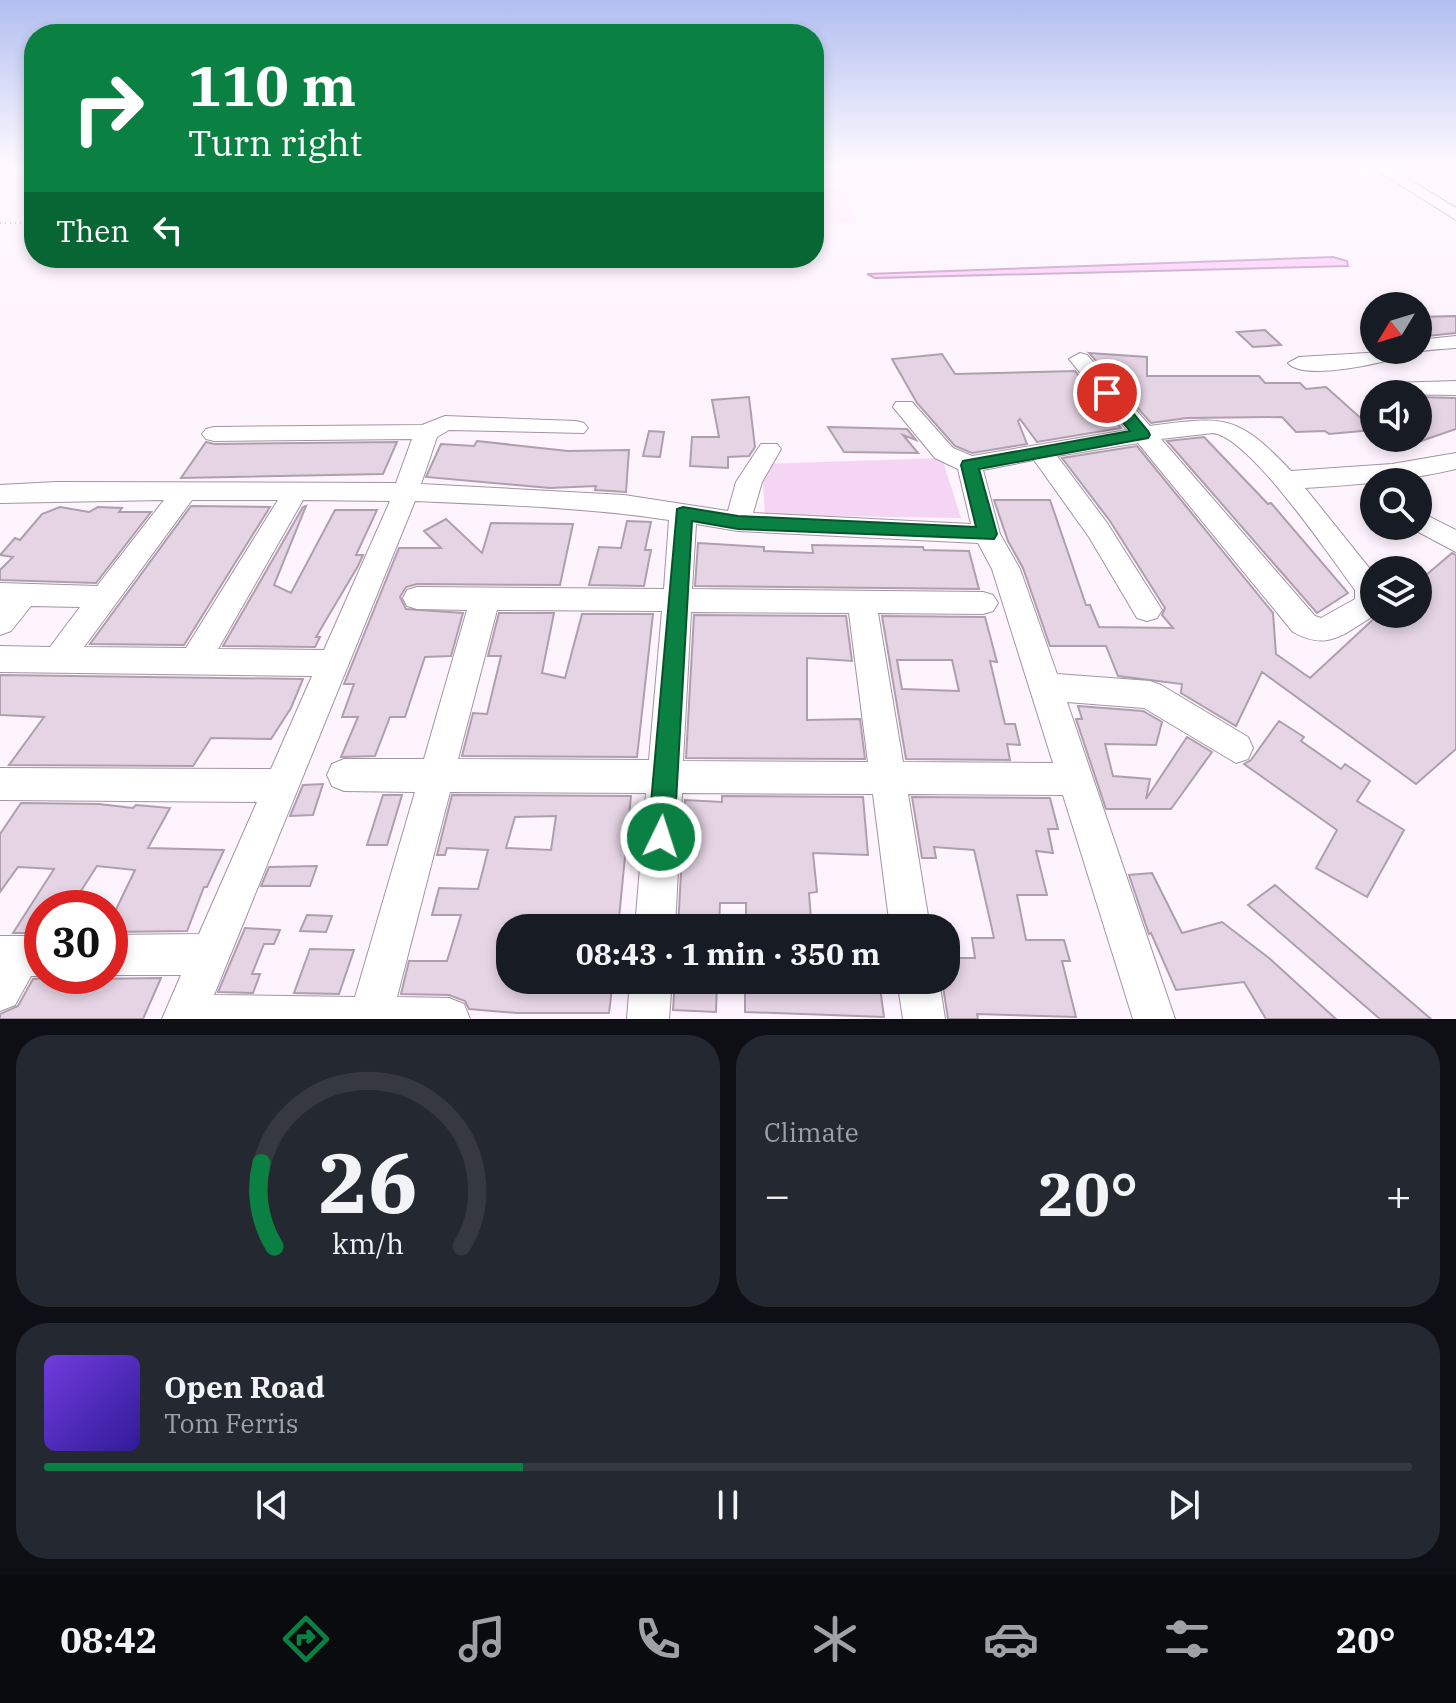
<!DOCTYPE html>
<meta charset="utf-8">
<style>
:root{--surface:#171b24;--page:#242831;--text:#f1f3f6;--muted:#9ea1a6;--line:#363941;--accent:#0b8043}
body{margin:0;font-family:"IBM Plex Serif",serif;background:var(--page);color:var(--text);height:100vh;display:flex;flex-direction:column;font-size:30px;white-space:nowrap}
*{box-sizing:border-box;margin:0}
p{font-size:26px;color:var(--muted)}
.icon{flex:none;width:44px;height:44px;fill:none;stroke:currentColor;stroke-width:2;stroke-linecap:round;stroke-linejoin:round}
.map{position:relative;height:1019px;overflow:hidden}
.side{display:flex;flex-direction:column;gap:16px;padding:16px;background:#0d0f14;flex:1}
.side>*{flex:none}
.banner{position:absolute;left:24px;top:24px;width:800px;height:244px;border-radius:32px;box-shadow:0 4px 12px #0003;background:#0b8043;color:#fff;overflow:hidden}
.needle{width:52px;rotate:232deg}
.tools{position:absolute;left:1360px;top:292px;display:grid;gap:16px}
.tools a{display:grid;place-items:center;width:72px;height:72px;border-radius:50%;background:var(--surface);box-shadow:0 4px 12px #0003;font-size:40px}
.speed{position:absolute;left:24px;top:890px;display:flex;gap:16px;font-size:40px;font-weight:700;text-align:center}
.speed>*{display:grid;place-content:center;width:104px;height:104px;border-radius:50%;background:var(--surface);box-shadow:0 4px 12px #0003;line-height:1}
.speed .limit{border:12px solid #d22;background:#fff;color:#111}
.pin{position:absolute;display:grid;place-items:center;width:68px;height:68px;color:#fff;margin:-34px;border:4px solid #fff;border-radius:50%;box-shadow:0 2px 8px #0007}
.me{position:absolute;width:88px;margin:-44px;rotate:4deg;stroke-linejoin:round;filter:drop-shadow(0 0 6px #0008)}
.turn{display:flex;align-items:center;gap:28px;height:168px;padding:0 32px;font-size:36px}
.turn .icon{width:104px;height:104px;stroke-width:2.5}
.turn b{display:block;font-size:56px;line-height:68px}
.then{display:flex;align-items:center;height:76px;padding:0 32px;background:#0003;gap:16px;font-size:30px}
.big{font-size:60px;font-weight:800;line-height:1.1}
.side .tile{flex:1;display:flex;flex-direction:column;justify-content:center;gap:12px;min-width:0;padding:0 28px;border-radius:32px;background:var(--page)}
.side .dial{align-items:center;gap:0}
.dial svg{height:208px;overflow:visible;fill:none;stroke:var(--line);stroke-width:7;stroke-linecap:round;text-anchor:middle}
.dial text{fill:var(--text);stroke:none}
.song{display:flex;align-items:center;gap:24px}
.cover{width:96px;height:96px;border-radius:12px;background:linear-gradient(135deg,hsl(260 70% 55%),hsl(250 70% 35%))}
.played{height:8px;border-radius:4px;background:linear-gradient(90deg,var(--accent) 35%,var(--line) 35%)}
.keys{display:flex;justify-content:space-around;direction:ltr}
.heat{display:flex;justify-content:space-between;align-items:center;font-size:44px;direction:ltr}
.side .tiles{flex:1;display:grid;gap:16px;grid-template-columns:1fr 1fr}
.tile:last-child{grid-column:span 2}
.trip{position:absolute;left:496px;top:914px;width:464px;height:80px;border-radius:32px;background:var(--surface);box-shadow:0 4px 12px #0003;font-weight:800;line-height:80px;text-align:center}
.dock{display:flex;height:128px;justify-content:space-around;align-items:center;background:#090b0e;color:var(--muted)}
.dock .icon{width:56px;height:56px}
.dock .selected{color:var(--accent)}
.dock b{font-size:36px;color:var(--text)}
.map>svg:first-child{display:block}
.built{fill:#fee8fe}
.green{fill:#f5d5f4}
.water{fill:#feccfd;stroke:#c39ec2;stroke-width:2}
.building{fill:#e5d4e4;stroke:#af9fae;stroke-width:2;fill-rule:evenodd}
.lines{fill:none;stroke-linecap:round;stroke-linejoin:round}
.minor-casing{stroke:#a394a3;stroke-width:2}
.path{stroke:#b5acb5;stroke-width:2;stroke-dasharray:1 4;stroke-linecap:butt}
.minor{fill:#fff;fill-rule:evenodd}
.route{fill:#0b8043;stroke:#07532c;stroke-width:2}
</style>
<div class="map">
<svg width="1456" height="1019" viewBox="0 0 1456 1019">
<rect width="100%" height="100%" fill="#fef4fe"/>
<!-- built -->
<path class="built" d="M814 167H976L835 175 858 222 814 225Z"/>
<!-- green -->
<path class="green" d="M942 458 961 518 765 515 762 464Z"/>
<!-- water -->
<path class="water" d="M1333 257 1347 261 1348 266 875 278 867 274Z"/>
<!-- building -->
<path class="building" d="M1456 316V333L1418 337V317Z
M1265 330 1281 345 1253 347 1237 332Z
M1089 353 1147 357V376H1259L1265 383H1300L1306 389 1326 387 1374 430 1329 434 1325 431 1296 432 1282 417 1187 418 1151 423Z
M942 354 955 374 1075 371 1121 428 1037 442 1020 419 1018 421 1027 444 972 453 955 446 917 403 892 359Z
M749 397 755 447 749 456 728 457V468L690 466 692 437H719L712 400Z
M1418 397 1456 398V429L1418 442Z
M828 427 907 429 916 440 903 435 918 453 844 452Z
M649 431 664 432 660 457 643 456Z
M1204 437 1268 504 1271 503 1348 593 1317 613 1167 441Z
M477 441 568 451 629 450 626 492 595 490 596 486 550 488 426 477 441 444 474 446Z
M206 442 214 444 397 442 383 474 181 478Z
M1137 446 1273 613 1276 654 1310 678 1379 614H1418V582L1452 553 1456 555V749L1416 784 1262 672 1236 726 1181 693 1182 684 1118 676 1106 646H1050L1023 568 1008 541 994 500H1050L1086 605H1090L1099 627 1173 628 1162 615 1165 608 1110 521 1062 458Z
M191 506 270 507 184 645 90 644Z
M306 506 274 585 291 593 335 510H377L356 555H363L358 566 316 637H320L315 647 223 646 303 507Z
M60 507 89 512 98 507 122 508 119 512H151L96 583 0 580V570L13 557 0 555 15 538 20 540 42 514Z
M446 519 482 553 491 523 573 524 560 585 417 584 406 587 400 597 406 609 463 613 451 656 425 657 405 717H390L375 756 341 757 358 717H342L354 684H344L399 548H441L424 531Z
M627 521 651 522 645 550H651L644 586 589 585 599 547 621 548Z
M698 543 764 547V551L813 553 812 545 923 547 924 550 969 551 979 589 695 586Z
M499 613H554L542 673 565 678 582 614H653L637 757 462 756 473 713 487 714 501 656H488Z
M694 615 846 616 852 661 807 658V720L860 719 865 759 686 758Z
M882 616 985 617 997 662 990 661 1005 724H1015L1020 745 1007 744 1010 760 906 759ZM897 660H952L959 691 902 689Z
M0 675 303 679 291 708 271 739 211 738 193 766 9 765 44 717 0 715Z
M1078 706 1143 711 1162 722 1156 745 1105 744 1113 776 1150 779 1146 799 1187 737 1212 752 1171 809H1106L1076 719H1082Z
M1279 721 1304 737 1301 741 1341 769 1345 764 1370 781 1357 801 1404 830 1367 897 1316 868 1337 830 1244 764 1251 760Z
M323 784 313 815 290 816 303 785Z
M383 795H402L387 845H367Z
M452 795 631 796 618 928H510L499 967 510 968V980H613L609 1013H517L469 1009 465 1001 449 995 401 994 409 961H447L461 915H432L439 888 478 889 488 850 447 848 445 855H437ZM556 816 551 850 506 848 515 817Z
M722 796 863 797 868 855 813 853 817 892 809 893 811 919 746 917V903H720L719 928H678L685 800 722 802Z
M912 797 1050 798 1058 829H1048L1053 853 1036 851 1047 895H1017L1026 940H1064L1070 961H1062L1076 1017 977 1014 978 1019H948L942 980H946V958H975L972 938H994L974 850 934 847 936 858H922Z
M21 803 99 804 133 808 136 805 170 808 148 848 224 850 207 887H204L187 931 110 932V922L135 870 97 866 70 908H42V933H13L54 869 18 867 0 892V834Z
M317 866 310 886H261L269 867Z
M1152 873 1182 933 1222 922 1269 958 1336 1019H1266L1244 982 1176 990 1151 933 1149 934 1129 875Z
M1275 885 1431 1019H1380L1248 905Z
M307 915 332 916 326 932 300 931Z
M245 928 280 930 274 944H264L252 974H260L253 993 218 992Z
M310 949 354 950 339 994 294 993Z
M45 978 86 982 88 979 161 978 143 1019H0V1014L18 1006 33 979Z
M675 980H717L716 1012 673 1010Z
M745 980H879L884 1017 745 1012Z"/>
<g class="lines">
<!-- minor casing -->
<g class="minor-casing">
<path id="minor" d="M1372 167H1389L1456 208V220Z
M1456 336V348C1444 349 1429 349 1418 352 1395 360 1305 383 1288 363L1299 357 1418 350V340Z
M1080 353 1087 355 1150 426C1225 416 1237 414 1291 471L1392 464 1456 453V469C1405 481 1356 485 1305 488L1374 574 1375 615C1345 633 1328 652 1293 632L1138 443 1057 456 1107 523 1157 602 1162 610 1157 618 1147 621 1137 618 1089 537 1034 460 983 470 1000 534 1020 569 1057 674 1150 681 1161 685 1248 737 1253 748 1248 759 1236 763 1144 708 1067 702 1175 1019H1133L1063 795 908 794 930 928H890L873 794 682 793 675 928H635L646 793 450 792 397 997 449 998 464 1004 470 1019H162L181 975H110V935L199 934 257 802 0 800V768L271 769 312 676 0 672V646L50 647 80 607 31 606 11 631 0 635V583L97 586 164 500 0 503V485L56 482 396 483 412 439 214 441 206 439 202 434 206 429 214 427 422 425 445 416 576 421 584 423 588 428 584 433 449 430 437 437 421 484 624 495 728 511 736 482 761 444H777L781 449 762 482 753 513 971 524 958 469 935 458 893 407 896 402H912L953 448 972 456 1127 430 1069 359ZM1213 433C1251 438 1330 557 1355 590V599L1321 618 1315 616 1161 439ZM192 500H278L186 648 84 647ZM303 500 390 501 324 650 218 649ZM415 501C500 505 585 507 669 520L664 589 417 587 407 590 403 598 407 606 417 609 467 610 424 759H344L332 764 327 775 332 786 344 791 415 792 355 997 214 995ZM696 524 738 531 978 543 992 569 1053 763 903 762 878 613 983 614 993 611 998 603 993 595 983 592 692 589ZM497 610 662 611 649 760 458 759ZM691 612 849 613 868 762 683 761Z
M1456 381V395L1382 394 1379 390 1390 383Z
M1418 511 1456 530V552L1409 527 1418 526Z
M0 936H42L43 976H31L15 1005 0 1011Z
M630 980H672L669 1019H627Z
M897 980H939L945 1019H903Z"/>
</g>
<!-- path -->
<path class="path" d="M0 223H34"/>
<!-- minor -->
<use href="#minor" class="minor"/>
</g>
<!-- sky -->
<linearGradient id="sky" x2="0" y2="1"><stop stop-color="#b1bef0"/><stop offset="0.54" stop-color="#fffaff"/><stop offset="1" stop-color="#fffaff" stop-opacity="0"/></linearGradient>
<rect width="1456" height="310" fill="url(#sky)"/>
<!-- route -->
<path class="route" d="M1107 388 1113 389 1148 431 1150 435 1148 438 979 469 997 534 994 539 738 529 692 521 674 837 670 846 661 850 652 846 648 837 677 509 683 507 738 516 976 527 961 465 963 461 1130 431 1099 393Z"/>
</svg>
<div class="tools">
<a><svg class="needle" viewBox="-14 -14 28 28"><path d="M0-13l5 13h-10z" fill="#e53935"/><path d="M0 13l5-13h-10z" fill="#9ea1a6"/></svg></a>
<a><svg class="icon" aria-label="sound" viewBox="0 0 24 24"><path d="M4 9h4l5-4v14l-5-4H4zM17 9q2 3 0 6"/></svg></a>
<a><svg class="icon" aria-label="search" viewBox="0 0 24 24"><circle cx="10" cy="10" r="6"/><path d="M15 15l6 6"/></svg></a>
<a><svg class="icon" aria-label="layers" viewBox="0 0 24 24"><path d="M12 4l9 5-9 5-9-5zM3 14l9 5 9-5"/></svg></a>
</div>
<div class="speed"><div class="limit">30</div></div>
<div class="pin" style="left:1107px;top:393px;background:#d93025"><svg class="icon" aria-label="arrive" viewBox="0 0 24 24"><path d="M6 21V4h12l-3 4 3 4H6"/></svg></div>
<svg class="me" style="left:661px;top:837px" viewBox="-20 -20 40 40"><circle r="17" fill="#0b8043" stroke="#fff" stroke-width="3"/><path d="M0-11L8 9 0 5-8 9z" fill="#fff"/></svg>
<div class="trip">08:43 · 1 min · 350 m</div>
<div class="banner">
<div class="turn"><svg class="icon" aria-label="right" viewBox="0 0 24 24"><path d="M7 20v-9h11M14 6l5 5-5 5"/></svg><div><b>110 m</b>Turn right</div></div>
<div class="then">Then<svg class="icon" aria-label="left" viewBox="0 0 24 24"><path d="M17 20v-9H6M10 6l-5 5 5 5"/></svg></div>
</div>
</div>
<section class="side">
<div class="tiles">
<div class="tile dial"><svg viewBox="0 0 100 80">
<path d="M14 69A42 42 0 1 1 86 69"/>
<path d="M14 69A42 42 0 0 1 9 37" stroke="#0b8043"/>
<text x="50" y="56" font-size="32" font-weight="700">26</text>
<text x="50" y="72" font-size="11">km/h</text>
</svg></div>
<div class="tile"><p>Climate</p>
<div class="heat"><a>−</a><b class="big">20°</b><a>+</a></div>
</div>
<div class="tile">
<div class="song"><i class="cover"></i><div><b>Open Road</b><p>Tom Ferris</p></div></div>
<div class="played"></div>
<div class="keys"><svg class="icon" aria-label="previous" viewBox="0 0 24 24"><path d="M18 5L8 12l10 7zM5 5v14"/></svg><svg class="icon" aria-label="pause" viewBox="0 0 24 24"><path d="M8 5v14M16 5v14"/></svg><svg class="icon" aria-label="next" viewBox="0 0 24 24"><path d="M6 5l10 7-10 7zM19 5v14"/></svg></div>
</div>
</div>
</section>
<nav class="dock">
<b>08:42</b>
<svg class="icon selected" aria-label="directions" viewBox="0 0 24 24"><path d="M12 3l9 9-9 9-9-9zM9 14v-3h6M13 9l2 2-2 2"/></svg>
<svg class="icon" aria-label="music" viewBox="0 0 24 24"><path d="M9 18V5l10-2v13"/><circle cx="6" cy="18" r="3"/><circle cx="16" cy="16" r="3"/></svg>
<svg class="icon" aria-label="phone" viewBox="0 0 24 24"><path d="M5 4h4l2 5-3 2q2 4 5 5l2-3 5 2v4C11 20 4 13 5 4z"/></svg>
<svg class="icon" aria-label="climate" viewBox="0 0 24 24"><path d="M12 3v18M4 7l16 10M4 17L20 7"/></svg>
<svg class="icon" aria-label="car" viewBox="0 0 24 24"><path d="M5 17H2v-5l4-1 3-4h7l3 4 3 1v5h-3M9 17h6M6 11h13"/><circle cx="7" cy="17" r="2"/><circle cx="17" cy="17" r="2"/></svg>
<svg class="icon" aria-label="filters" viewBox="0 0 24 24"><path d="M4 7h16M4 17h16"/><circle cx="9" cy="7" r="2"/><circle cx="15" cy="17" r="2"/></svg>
<b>20°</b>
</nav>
